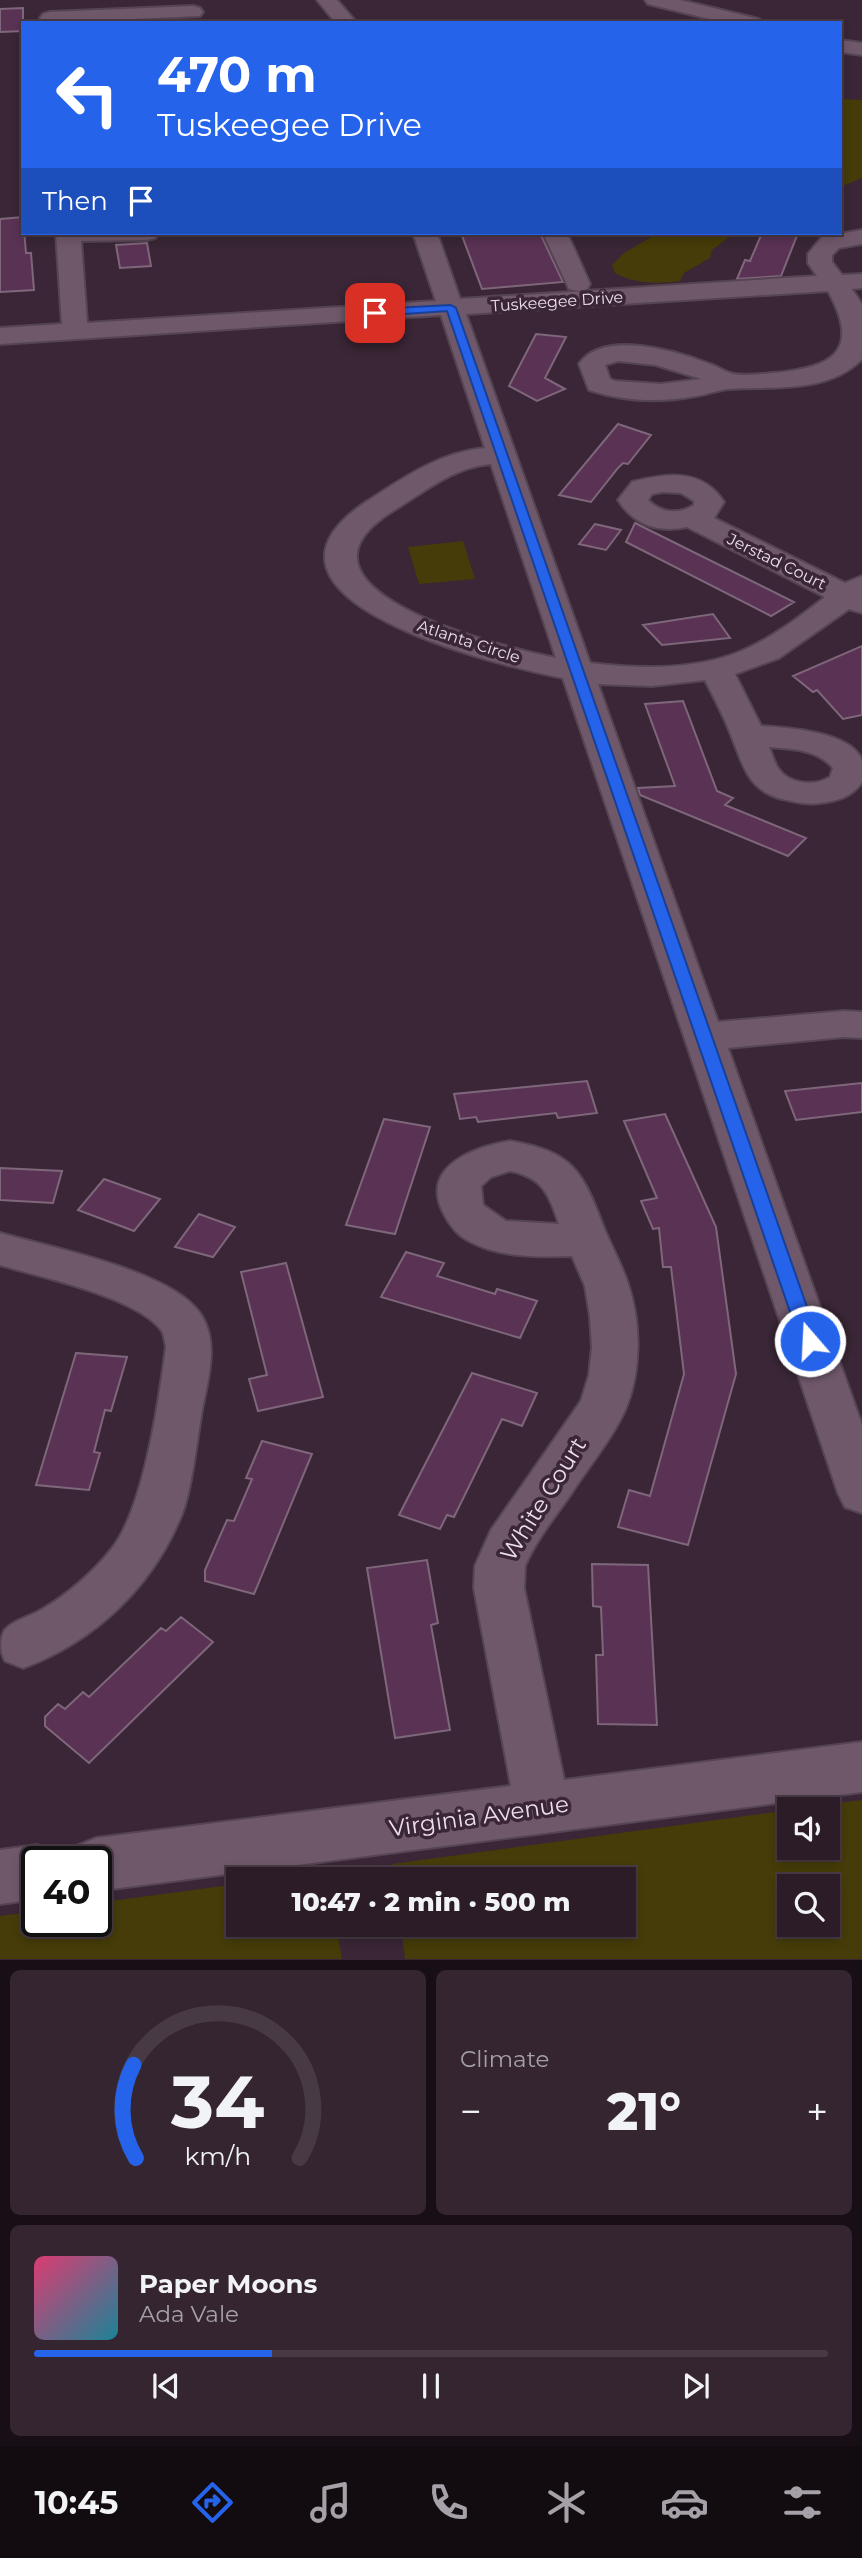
<!DOCTYPE html>
<meta charset="utf-8">
<style>
:root{--surface:#2c1c28;--page:#342530;--text:#f1f3f6;--muted:#a6a1a8;--line:#483a45;--accent:#2563eb}
body{margin:0;font-family:Montserrat,sans-serif;background:var(--page);color:var(--text);height:100vh;display:flex;flex-direction:column;font-size:26px;white-space:nowrap}
*{box-sizing:border-box;margin:0}
p{font-size:23px;color:var(--muted)}
.icon{flex:none;width:38px;height:38px;fill:none;stroke:currentColor;stroke-width:2;stroke-linecap:round;stroke-linejoin:round}
.map{position:relative;height:1960px;overflow:hidden}
.details{display:flex;flex-direction:column;gap:10px;padding:10px;background:#180f16;flex:1}
.details>*{flex:none}
.guide{position:absolute;left:21px;top:21px;width:821px;height:214px;border-radius:0px;box-shadow:0 4px 10px #0003,0 0 0 2px var(--line);background:#2563eb;color:#fff;overflow:hidden}
.fabs{position:absolute;left:777px;top:1797px;display:grid;gap:14px}
.fabs a{display:grid;place-items:center;width:63px;height:63px;border-radius:0px;background:var(--surface);box-shadow:0 4px 10px #0003,0 0 0 2px var(--line);font-size:35px}
.speed{position:absolute;left:21px;top:1846px;display:flex;gap:14px;font-size:35px;font-weight:700;text-align:center}
.speed>*{display:grid;place-content:center;width:91px;height:91px;border-radius:50%;background:var(--surface);box-shadow:0 4px 10px #0003,0 0 0 2px var(--line);line-height:1}
.speed .limit{border:4px solid #111;border-radius:10px;background:#fff;color:#111}
.pin{position:absolute;display:grid;place-items:center;width:60px;height:60px;color:#fff;margin:-30px;border-radius:14px;box-shadow:0 4px 10px #0006}
.me{position:absolute;width:77px;margin:-38px;rotate:341deg;stroke-linejoin:round;filter:drop-shadow(0 0 5px #0008)}
.turn{display:flex;align-items:center;gap:24px;height:147px;padding:0 21px;font-size:32px}
.turn .icon{width:91px;height:91px;stroke-width:2.5}
.turn b{display:block;font-size:49px;line-height:60px}
.then{display:flex;align-items:center;height:66px;padding:0 21px;background:#0003;gap:14px;font-size:26px}
.big{font-size:52px;font-weight:800;line-height:1.1}
.details .widget{flex:1;display:flex;flex-direction:column;justify-content:center;gap:10px;min-width:0;padding:0 24px;border-radius:10px;background:var(--page)}
.details .dial{align-items:center;gap:0}
.dial svg{height:182px;overflow:visible;fill:none;stroke:var(--line);stroke-width:7;stroke-linecap:round;text-anchor:middle}
.dial text{fill:var(--text);stroke:none}
.song{display:flex;align-items:center;gap:21px}
.cover{width:84px;height:84px;border-radius:10px;background:linear-gradient(135deg,hsl(340 70% 55%),hsl(190 70% 35%))}
.played{height:7px;border-radius:4px;background:linear-gradient(90deg,var(--accent) 30%,var(--line) 30%)}
.keys{display:flex;justify-content:space-around;direction:ltr}
.heat{display:flex;justify-content:space-between;align-items:center;font-size:38px;direction:ltr}
.details .tiles{flex:1;display:grid;gap:10px;grid-template-columns:1fr 1fr}
.widget:last-child{grid-column:span 2}
.trip{position:absolute;left:226px;top:1867px;width:410px;height:70px;border-radius:0px;background:var(--surface);box-shadow:0 4px 10px #0003,0 0 0 2px var(--line);font-weight:800;line-height:70px;text-align:center}
.tab-bar{display:flex;height:112px;justify-content:space-around;align-items:center;background:#120b10;color:var(--muted)}
.tab-bar .icon{width:49px;height:49px}
.tab-bar .selected{color:var(--accent)}
.tab-bar b{font-size:32px;color:var(--text)}
.map>svg:first-child{display:block}
.green{fill:#453c09;fill-rule:evenodd}
.building{fill:#5a3254;stroke:#7e677a;stroke-width:2}
.lines{fill:none;stroke-linecap:round;stroke-linejoin:round}
.minor-casing{stroke:#554452;stroke-width:4}
.minor{fill:#6f586a;fill-rule:evenodd}
.route{fill:#2563eb;stroke:#184099;stroke-width:2}
.labels{text-anchor:middle;stroke-width:7;stroke-linejoin:round;paint-order:stroke}
.far-street-label{font-size:16px;fill:#eddfea;stroke:#3a2636}
.near-street-label{font-size:23px;fill:#eddfea;stroke:#3a2636}
</style>
<div class="map">
<svg width="862" height="1960" viewBox="0 0 862 1960">
<rect width="100%" height="100%" fill="#3a2636"/>
<!-- green -->
<path class="green" d="M840 99 862 100V178L840 187Z
M658 233H735L712 250 710 258 684 273 680 281C658 284 634 284 615 273L612 265 624 253Z
M463 541 475 579 419 584 408 547Z
M862 1800V1959H405L401 1925H623V1880L394 1879 392 1864 789 1810V1848H828V1810L793 1809ZM828 1886V1925H789V1886Z
M238 1884V1925H336L342 1959H0V1916L37 1911V1922H96V1903Z"/>
<!-- building -->
<path class="building" d="M23 8V31L0 32V9Z
M23 217 26 253H31L34 290 0 292V219Z
M461 233H540L563 282 482 289Z
M762 233H798L781 276 737 279 745 260 750 261Z
M147 243 151 266 120 268 116 245Z
M536 334 566 337 545 378 565 389 537 401 509 386Z
M618 424 651 435 628 464 623 463 618 468 591 502 559 495Z
M635 523 794 602 771 616 626 542Z
M595 524 621 530 606 550 579 544Z
M713 614 730 638 662 645 643 625Z
M862 646V715L843 719 817 690 813 692 793 676Z
M683 701 717 791 733 798 725 805 806 838 788 856 640 795 638 788 675 786 645 704Z
M587 1081 597 1113 558 1118 556 1113 478 1122 476 1117 460 1119 454 1094Z
M862 1083V1112L796 1120 785 1091Z
M665 1114 716 1227 736 1374 688 1545 618 1527 629 1490 650 1496 684 1374 671 1267H663L659 1228 653 1229 641 1201 657 1198 624 1121Z
M384 1119 430 1127 395 1234 346 1225Z
M0 1168 62 1171 53 1203 0 1200Z
M104 1179 160 1199 134 1231 78 1210Z
M199 1214 235 1227 213 1257 175 1247Z
M406 1252 444 1263 437 1276 495 1294 497 1289 537 1301 520 1338 381 1297Z
M286 1263 323 1397 258 1411 249 1379 267 1375 241 1272Z
M76 1353 127 1357 111 1411 105 1410 94 1452 100 1453 89 1490 36 1485Z
M472 1373 537 1393 522 1426 502 1419 454 1517 447 1515 440 1529 399 1515Z
M262 1441 312 1454 254 1594 205 1581V1570L227 1520 234 1521 252 1479 246 1478Z
M427 1560 438 1623 431 1625 450 1730 395 1738 367 1568Z
M592 1564 648 1565 657 1725 598 1724 596 1655H603L601 1607 593 1606Z
M181 1617 213 1642 89 1763 45 1726V1717L58 1704 65 1709 83 1692 89 1697 161 1628 166 1631Z"/>
<g class="lines">
<!-- minor casing -->
<g class="minor-casing">
<path id="minor" d="M317 0H337L357 23H336Z
M645 0H680L759 19 762 23H726L648 4Z
M193 6 200 8 203 12 200 16 45 23 40 18 43 14 50 12Z
M840 40 862 43V55L840 52Z
M862 230V244L839 248 832 255V262L842 275 862 274V288L852 289 862 304V359C828 394 772 386 728 389 717 390 706 395 696 396 660 403 623 401 589 390L579 364C603 329 677 351 710 364 717 366 723 371 730 373 742 377 760 374 773 373 832 368 862 352 828 291L466 314 590 663C637 669 695 670 739 652 771 639 798 618 825 597L687 527C658 533 634 525 618 500L632 482C666 473 702 468 724 502L714 518 845 583 862 576V613L849 609 779 658 735 674 761 726C787 728 850 731 862 760 862 766 862 776 862 782 852 797 837 801 820 803 807 805 795 802 782 799 747 790 743 764 731 735 724 716 714 698 705 680L652 686 598 684 718 1022 844 1011 862 1012V1038L844 1037 728 1048 862 1425V1513L845 1507 838 1493 563 678C501 666 221 599 366 502 403 478 440 452 485 448L441 315 0 344V328L62 324 56 233H159L155 238 147 240 81 241 87 323 436 301 413 233H437L460 299 817 276 808 263V254L822 237ZM618 361 656 365 701 379 661 384 615 381 610 379 605 365ZM491 464 556 658C500 647 265 588 396 509 427 490 454 467 491 464ZM663 492 681 493 694 501V505C678 515 661 513 648 500L652 494ZM769 747C792 749 817 749 833 768L830 777C815 787 788 784 778 768 774 762 772 754 769 747Z
M543 233H567L590 284 587 289 578 291 569 289Z
M510 1141C573 1152 582 1170 604 1228 612 1248 623 1267 629 1287 641 1325 641 1371 626 1408 613 1438 589 1466 571 1494 555 1517 536 1540 525 1566L524 1588 564 1780 862 1742V1792L96 1891V1862H69L76 1846 96 1838 511 1786 474 1588 475 1566 491 1530 581 1401 589 1375 592 1347 590 1316 585 1286 572 1256C538 1257 499 1258 467 1240 456 1234 449 1224 443 1212 420 1166 475 1147 510 1141ZM510 1171C543 1177 549 1195 559 1224L506 1221 483 1205 481 1186 491 1177Z
M0 1233C52 1248 168 1270 199 1312 220 1340 208 1379 202 1410 197 1439 192 1488 182 1514 153 1586 96 1641 23 1668L5 1661C0 1651 0 1640 4 1631 11 1621 31 1616 41 1610 67 1595 95 1571 113 1547 144 1506 159 1400 166 1347 165 1342 164 1335 162 1331 138 1297 40 1277 0 1265Z
M37 1845 57 1853 61 1862H37V1899L0 1904V1850Z"/>
</g>
<!-- minor -->
<use href="#minor" class="minor"/>
</g>
<!-- route -->
<path class="route" d="M451 305 456 308 819 1341 817 1346 810 1348 803 1346 800 1341 447 311 375 316 369 313 375 309Z"/>
<g class="labels">
<!-- far-street labels -->
<g class="far-street-label">
<text transform="translate(557 301) rotate(-4)" y="6">Tuskeegee Drive</text>
<text transform="translate(777 561) rotate(26)" y="6">Jerstad Court</text>
<text transform="translate(469 641) rotate(18)" y="6">Atlanta Circle</text>
</g>
<!-- near-street labels -->
<g class="near-street-label">
<text transform="translate(543 1499) rotate(-58)" y="8">White Court</text>
<text transform="translate(479 1816) rotate(-8)" y="8">Virginia Avenue</text>
</g>
</g>
</svg>
<div class="fabs">
<a><svg class="icon" aria-label="sound" viewBox="0 0 24 24"><path d="M4 9h4l5-4v14l-5-4H4zM17 9q2 3 0 6"/></svg></a>
<a><svg class="icon" aria-label="search" viewBox="0 0 24 24"><circle cx="10" cy="10" r="6"/><path d="M15 15l6 6"/></svg></a>
</div>
<div class="speed"><div class="limit">40</div></div>
<div class="pin" style="left:375px;top:313px;background:#d93025"><svg class="icon" aria-label="arrive" viewBox="0 0 24 24"><path d="M6 21V4h12l-3 4 3 4H6"/></svg></div>
<svg class="me" style="left:810px;top:1341px" viewBox="-20 -20 40 40"><circle r="17" fill="#2563eb" stroke="#fff" stroke-width="3"/><path d="M0-11L8 9 0 5-8 9z" fill="#fff"/></svg>
<div class="trip">10:47 · 2 min · 500 m</div>
<div class="guide">
<div class="turn"><svg class="icon" aria-label="left" viewBox="0 0 24 24"><path d="M17 20v-9H6M10 6l-5 5 5 5"/></svg><div><b>470 m</b>Tuskeegee Drive</div></div>
<div class="then">Then<svg class="icon" aria-label="arrive" viewBox="0 0 24 24"><path d="M6 21V4h12l-3 4 3 4H6"/></svg></div>
</div>
</div>
<section class="details">
<div class="tiles">
<div class="widget dial"><svg viewBox="0 0 100 80">
<path d="M14 69A42 42 0 1 1 86 69"/>
<path d="M14 69A42 42 0 0 1 13 28" stroke="#2563eb"/>
<text x="50" y="56" font-size="32" font-weight="700">34</text>
<text x="50" y="72" font-size="11">km/h</text>
</svg></div>
<div class="widget"><p>Climate</p>
<div class="heat"><a>−</a><b class="big">21°</b><a>+</a></div>
</div>
<div class="widget">
<div class="song"><i class="cover"></i><div><b>Paper Moons</b><p>Ada Vale</p></div></div>
<div class="played"></div>
<div class="keys"><svg class="icon" aria-label="previous" viewBox="0 0 24 24"><path d="M18 5L8 12l10 7zM5 5v14"/></svg><svg class="icon" aria-label="pause" viewBox="0 0 24 24"><path d="M8 5v14M16 5v14"/></svg><svg class="icon" aria-label="next" viewBox="0 0 24 24"><path d="M6 5l10 7-10 7zM19 5v14"/></svg></div>
</div>
</div>
</section>
<nav class="tab-bar">
<b>10:45</b>
<svg class="icon selected" aria-label="directions" viewBox="0 0 24 24"><path d="M12 3l9 9-9 9-9-9zM9 14v-3h6M13 9l2 2-2 2"/></svg>
<svg class="icon" aria-label="music" viewBox="0 0 24 24"><path d="M9 18V5l10-2v13"/><circle cx="6" cy="18" r="3"/><circle cx="16" cy="16" r="3"/></svg>
<svg class="icon" aria-label="phone" viewBox="0 0 24 24"><path d="M5 4h4l2 5-3 2q2 4 5 5l2-3 5 2v4C11 20 4 13 5 4z"/></svg>
<svg class="icon" aria-label="climate" viewBox="0 0 24 24"><path d="M12 3v18M4 7l16 10M4 17L20 7"/></svg>
<svg class="icon" aria-label="car" viewBox="0 0 24 24"><path d="M5 17H2v-5l4-1 3-4h7l3 4 3 1v5h-3M9 17h6M6 11h13"/><circle cx="7" cy="17" r="2"/><circle cx="17" cy="17" r="2"/></svg>
<svg class="icon" aria-label="filters" viewBox="0 0 24 24"><path d="M4 7h16M4 17h16"/><circle cx="9" cy="7" r="2"/><circle cx="15" cy="17" r="2"/></svg>
</nav>
